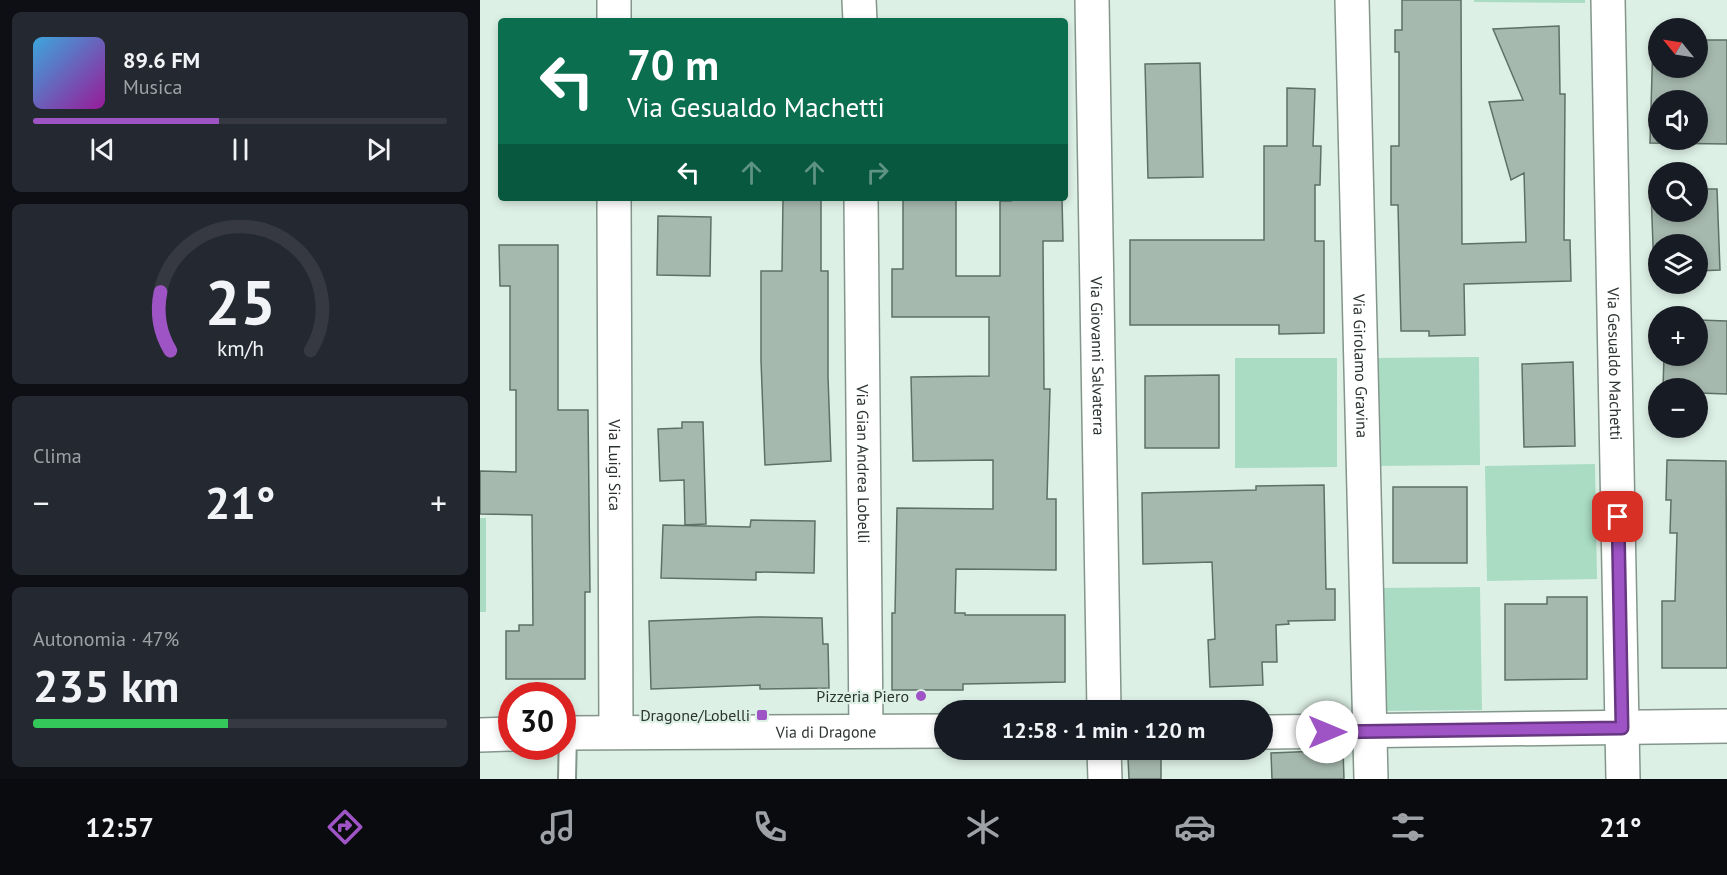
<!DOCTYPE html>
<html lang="it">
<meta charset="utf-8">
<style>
:root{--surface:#171b24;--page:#242831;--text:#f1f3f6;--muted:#9ea1a6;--line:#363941;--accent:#9f54c6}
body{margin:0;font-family:"PT Sans",sans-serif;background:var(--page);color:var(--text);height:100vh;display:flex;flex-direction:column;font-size:22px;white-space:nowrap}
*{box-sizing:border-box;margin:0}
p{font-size:20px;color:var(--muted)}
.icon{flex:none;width:33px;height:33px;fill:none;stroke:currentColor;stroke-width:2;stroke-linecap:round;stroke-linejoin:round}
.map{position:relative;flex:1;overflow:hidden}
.details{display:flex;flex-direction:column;gap:12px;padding:12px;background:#0d0f14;width:480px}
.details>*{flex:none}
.hud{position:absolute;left:18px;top:18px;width:570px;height:183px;border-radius:6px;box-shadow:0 3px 9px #0003;background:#0b6e4f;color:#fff;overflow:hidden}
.needle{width:39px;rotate:300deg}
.buttons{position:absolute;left:1168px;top:18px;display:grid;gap:12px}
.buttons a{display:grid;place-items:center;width:60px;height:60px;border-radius:50%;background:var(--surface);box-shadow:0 3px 9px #0003;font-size:30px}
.speed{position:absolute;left:18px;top:682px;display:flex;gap:12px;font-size:30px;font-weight:700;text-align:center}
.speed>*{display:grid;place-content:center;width:78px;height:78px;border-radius:50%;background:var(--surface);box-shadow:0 3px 9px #0003;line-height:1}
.speed .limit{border:9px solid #d22;background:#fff;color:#111}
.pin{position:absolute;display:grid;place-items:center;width:51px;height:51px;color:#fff;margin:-26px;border-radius:12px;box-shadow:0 3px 9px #0006}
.me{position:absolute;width:66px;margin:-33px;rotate:90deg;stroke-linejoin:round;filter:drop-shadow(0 0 4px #0008)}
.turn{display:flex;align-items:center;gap:21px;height:126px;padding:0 30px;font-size:27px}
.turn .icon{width:78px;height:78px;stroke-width:2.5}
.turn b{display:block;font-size:42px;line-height:51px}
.lanes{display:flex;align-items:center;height:57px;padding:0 30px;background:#0003;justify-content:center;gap:30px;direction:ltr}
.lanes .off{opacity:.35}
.big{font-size:45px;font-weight:700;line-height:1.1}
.details .tile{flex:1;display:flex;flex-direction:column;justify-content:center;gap:9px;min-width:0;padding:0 21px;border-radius:9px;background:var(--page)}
.details .dial{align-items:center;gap:0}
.dial svg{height:156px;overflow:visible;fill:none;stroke:var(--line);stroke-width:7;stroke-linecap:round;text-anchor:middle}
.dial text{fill:var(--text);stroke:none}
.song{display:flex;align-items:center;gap:18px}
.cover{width:72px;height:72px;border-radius:9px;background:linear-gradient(135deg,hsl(200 70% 55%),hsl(300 70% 35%))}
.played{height:6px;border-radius:3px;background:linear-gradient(90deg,var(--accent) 45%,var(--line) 45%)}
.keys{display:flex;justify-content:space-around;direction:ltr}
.heat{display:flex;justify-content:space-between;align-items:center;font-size:33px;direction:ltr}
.charge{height:9px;border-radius:4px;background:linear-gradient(90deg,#34c759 47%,var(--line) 0)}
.trip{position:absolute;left:454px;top:700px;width:339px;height:60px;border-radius:30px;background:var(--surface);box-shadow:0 3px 9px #0003;font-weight:700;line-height:60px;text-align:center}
.dock{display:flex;height:96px;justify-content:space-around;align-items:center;background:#090b0e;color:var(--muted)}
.dock .icon{width:42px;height:42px}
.dock .selected{color:var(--accent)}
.dock b{font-size:27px;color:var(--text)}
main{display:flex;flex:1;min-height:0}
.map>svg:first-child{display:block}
.green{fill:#a9dcc2}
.building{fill:#a6b9af;stroke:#5f7067;stroke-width:1.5;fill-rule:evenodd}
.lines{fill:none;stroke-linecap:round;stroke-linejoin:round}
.lane-casing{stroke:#84968c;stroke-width:20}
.street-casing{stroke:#84968c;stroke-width:36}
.lane{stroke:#fff;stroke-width:16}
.street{stroke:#fff;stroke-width:33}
.route-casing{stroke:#673781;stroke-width:15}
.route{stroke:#9f54c6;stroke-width:10}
.poi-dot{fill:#9f54c6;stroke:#ddf0e6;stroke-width:2}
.labels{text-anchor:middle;stroke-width:4.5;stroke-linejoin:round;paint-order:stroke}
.street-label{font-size:16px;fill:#2c3430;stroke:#ddf0e6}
.poi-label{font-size:16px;fill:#2c3430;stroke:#ddf0e6;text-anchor:end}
</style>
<main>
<section class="details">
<div class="tile">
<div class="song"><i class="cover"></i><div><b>89.6 FM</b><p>Musica</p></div></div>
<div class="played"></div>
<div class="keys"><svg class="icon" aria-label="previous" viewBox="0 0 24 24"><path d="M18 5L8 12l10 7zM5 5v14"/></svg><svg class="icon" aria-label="pause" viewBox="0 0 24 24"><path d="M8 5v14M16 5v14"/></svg><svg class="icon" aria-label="next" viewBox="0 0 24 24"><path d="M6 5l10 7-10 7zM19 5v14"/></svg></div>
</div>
<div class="tile dial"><svg viewBox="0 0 100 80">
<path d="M14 69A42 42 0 1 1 86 69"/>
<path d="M14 69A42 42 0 0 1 9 39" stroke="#9f54c6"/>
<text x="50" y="56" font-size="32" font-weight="700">25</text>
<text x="50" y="72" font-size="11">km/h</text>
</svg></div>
<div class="tile"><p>Clima</p>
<div class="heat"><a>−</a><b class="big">21°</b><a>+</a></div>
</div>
<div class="tile"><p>Autonomia · 47%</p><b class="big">235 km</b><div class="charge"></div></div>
</section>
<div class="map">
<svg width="1247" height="779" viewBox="0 0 1247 779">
<rect width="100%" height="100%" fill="#ddf0e6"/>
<!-- green -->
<path class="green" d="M994 0H1105V3L994 2Z
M999 357 1000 465 892 466 891 358Z
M755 358H857V467L755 468Z
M1115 464 1117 579 1007 581 1005 466Z
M0 518H6V612H0Z
M1000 587 1002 710 898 711 896 588Z"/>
<!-- building -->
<path class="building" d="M922 0H981L982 244 1046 242 1044 173 1031 180 1009 102 1043 100 1013 29 1079 26 1080 94H1085L1084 240H1090L1091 281 984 284 985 335 949 336V331H921L918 205H911V146H919V52H915V30H922Z
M1173 39H1179V68H1218V40H1247V144L1170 143ZM1179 100H1218V140H1179Z
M720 63 723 177 668 178 665 64Z
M807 88 835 89 833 146H841L840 185H835V241H844V333L799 334V325H650V240H784V146H807Z
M1218 189H1237L1240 270 1218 271V244H1179V273H1174L1171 191H1179V212H1218Z
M303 198H341V271H348V376L351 461 285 465 281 361V271H302Z
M423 198H476V276H520V201H531V198H582L583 241H563L564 389H570L567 499H576V570L476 569 475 613H485V615H585V682L483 684V690H412V613H415L417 508 513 509V460L433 461 431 377 509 376V317H412V269H423Z
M178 216 231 217 230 276 177 275Z
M19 245H78V410H108L110 592H105V679H26V631H39V625H53L52 515 0 514V471L36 472V390H30V286H20Z
M1218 320 1247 321V394L1218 393V388H1183L1184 356H1218Z
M1093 362 1095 446 1044 447 1042 364Z
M739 375V448H665V376Z
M202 422H223L226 524 205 525 204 480 180 481 178 429 202 428Z
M1187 460 1246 461 1247 668H1182V601H1195L1197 533H1190L1191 500H1186Z
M844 485 846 589H855V620L808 621 809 624 796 625 797 662H782L783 685 730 687 728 640 735 639 732 562 663 564 662 493 776 490V486Z
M913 487H987V563H913Z
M271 520 335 521 334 573 276 572V580L181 578 183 525 270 527Z
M1067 597H1107V679L1025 680V604H1067Z
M276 617 342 618 343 644H348L349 688 280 689V685L171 689 169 621Z
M863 750 864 779H792L791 753Z
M681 757V779H649L648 758Z"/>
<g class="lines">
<!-- lane casing -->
<g class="lane-casing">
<path id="lane" d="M87 779 88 733"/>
</g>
<!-- street casing -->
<g class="street-casing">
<g id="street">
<path d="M134 0V21"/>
<path d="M379 0 380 21"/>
<path id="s1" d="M612 0 624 711"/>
<path id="s2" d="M872 0 891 779"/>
<path id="s3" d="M1128 0 1143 779"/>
<path id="s4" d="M134 198 136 732"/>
<path id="s5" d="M381 198 386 730"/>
<path d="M783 732 1247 726"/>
<path id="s6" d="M82 733 465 731"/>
<path d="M0 735 32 734"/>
<path d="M624 750 625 779"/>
</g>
</g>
<!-- lane -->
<use href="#lane" class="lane"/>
<!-- street -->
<use href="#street" class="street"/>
</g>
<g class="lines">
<!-- route casing -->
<g class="route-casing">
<path id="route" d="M847 732 1142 728 1138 517"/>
</g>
<!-- route -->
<use href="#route" class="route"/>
</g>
<!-- markers -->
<g class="poi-dot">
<circle cx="441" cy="696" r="6"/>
<rect x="276" y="709" width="12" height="12" rx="3"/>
</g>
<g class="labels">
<!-- street labels -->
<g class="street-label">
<text dy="6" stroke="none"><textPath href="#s1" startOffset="356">Via Giovanni Salvaterra</textPath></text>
<text dy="6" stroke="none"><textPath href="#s3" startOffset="364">Via Gesualdo Machetti</textPath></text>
<text dy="6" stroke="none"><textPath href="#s2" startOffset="366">Via Girolamo Gravina</textPath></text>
<text dy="6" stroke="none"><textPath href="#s5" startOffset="266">Via Gian Andrea Lobelli</textPath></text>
<text dy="6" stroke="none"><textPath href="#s4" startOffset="267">Via Luigi Sica</textPath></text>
<text dy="6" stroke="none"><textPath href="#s6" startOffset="264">Via di Dragone</textPath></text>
</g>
<!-- poi labels -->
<g class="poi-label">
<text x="429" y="702">Pizzeria Piero</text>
<text x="270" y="721">Dragone/Lobelli</text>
</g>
</g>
</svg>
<div class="buttons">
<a><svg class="needle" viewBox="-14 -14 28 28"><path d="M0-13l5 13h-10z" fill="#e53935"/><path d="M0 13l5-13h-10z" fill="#9ea1a6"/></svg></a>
<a><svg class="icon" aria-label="sound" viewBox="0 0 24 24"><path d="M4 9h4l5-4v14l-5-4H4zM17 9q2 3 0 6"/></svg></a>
<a><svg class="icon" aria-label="search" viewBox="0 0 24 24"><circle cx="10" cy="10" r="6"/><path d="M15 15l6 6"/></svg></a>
<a><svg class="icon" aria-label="layers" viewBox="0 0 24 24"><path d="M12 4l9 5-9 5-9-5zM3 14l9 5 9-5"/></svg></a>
<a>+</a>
<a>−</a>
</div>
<div class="speed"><div class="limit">30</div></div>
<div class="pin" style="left:1138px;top:517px;background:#d93025"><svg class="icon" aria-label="arrive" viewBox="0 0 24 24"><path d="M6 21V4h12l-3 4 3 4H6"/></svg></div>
<svg class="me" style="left:847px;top:732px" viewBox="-20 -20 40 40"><circle r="19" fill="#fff"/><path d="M0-13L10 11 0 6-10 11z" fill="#9f54c6"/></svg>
<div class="trip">12:58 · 1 min · 120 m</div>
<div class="hud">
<div class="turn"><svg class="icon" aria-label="left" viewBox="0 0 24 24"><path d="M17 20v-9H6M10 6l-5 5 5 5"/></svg><div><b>70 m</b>Via Gesualdo Machetti</div></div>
<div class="lanes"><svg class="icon" aria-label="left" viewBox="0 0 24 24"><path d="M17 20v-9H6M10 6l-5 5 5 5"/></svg><svg class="icon off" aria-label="ahead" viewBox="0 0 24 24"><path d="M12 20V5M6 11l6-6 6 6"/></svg><svg class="icon off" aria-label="ahead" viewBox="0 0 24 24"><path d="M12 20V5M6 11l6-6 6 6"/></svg><svg class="icon off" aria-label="right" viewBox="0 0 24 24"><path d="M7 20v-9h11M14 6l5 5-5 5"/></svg></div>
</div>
</div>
</main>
<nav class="dock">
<b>12:57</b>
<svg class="icon selected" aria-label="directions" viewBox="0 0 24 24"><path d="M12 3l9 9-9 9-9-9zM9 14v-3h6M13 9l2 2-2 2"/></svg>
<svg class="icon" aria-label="music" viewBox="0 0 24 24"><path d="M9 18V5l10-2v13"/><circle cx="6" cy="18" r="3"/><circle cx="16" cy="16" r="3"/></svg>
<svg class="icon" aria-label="phone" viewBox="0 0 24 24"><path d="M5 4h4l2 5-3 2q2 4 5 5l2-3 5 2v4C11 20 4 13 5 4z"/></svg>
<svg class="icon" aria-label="climate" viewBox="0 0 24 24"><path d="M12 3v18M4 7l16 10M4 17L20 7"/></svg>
<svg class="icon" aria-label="car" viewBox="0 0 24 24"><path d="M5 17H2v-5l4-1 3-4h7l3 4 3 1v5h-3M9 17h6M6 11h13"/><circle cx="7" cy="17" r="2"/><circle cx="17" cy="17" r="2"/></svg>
<svg class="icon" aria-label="filters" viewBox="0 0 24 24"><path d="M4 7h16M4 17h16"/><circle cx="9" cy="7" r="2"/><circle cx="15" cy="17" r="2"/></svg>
<b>21°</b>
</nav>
